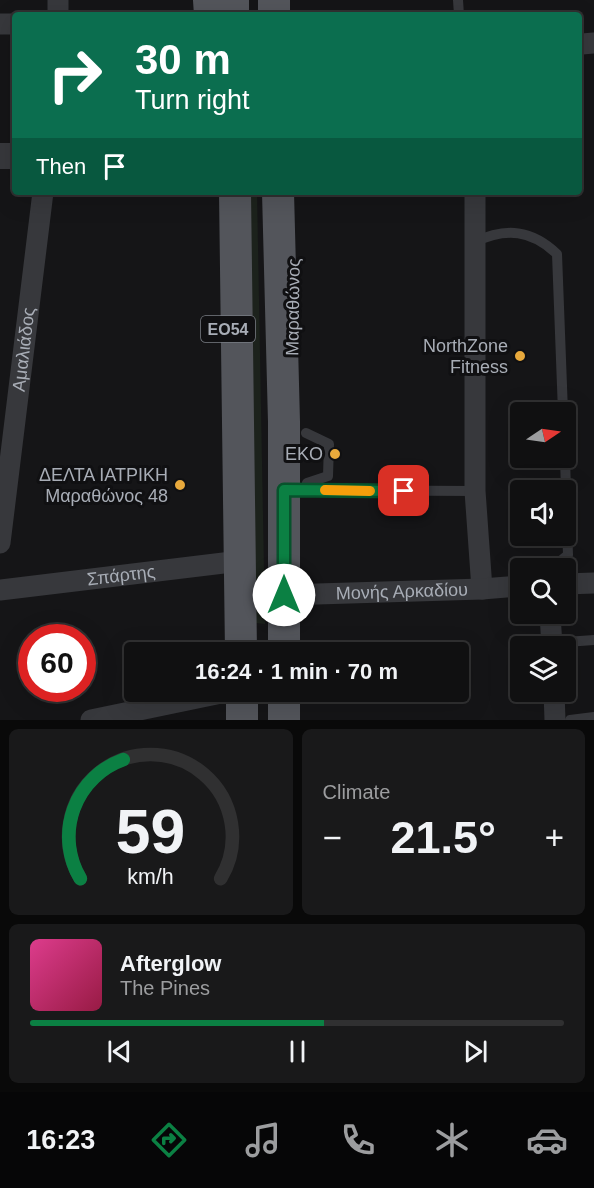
<!DOCTYPE html>
<meta charset="utf-8">
<style>
:root{--surface:#101011;--page:#19191a;--text:#f1f3f6;--muted:#9c9d9f;--line:#303031;--accent:#0b8043}
body{margin:0;font-family:Helvetica,sans-serif;background:var(--page);color:var(--text);height:100vh;display:flex;flex-direction:column;font-size:22px;white-space:nowrap}
*{box-sizing:border-box;margin:0}
p{font-size:20px;color:var(--muted)}
.icon{flex:none;width:33px;height:33px;fill:none;stroke:currentColor;stroke-width:2;stroke-linecap:round;stroke-linejoin:round}
.map{position:relative;height:720px;overflow:hidden}
.details{display:flex;flex-direction:column;gap:9px;padding:9px;background:#090909;flex:1}
.details>*{flex:none}
.top-card{position:absolute;left:12px;top:12px;width:570px;height:183px;border-radius:6px;box-shadow:0 6px 24px #0002,0 0 0 2px var(--line);background:#0b6e4f;color:#fff;overflow:hidden}
.needle{width:39px;rotate:77deg}
.buttons{position:absolute;left:510px;top:402px;display:grid;gap:12px}
.buttons a{display:grid;place-items:center;width:66px;height:66px;border-radius:6px;background:var(--surface);box-shadow:0 6px 24px #0002,0 0 0 2px var(--line);font-size:30px}
.speed{position:absolute;left:18px;top:624px;display:flex;gap:12px;font-size:30px;font-weight:700;text-align:center}
.speed>*{display:grid;place-content:center;width:78px;height:78px;border-radius:50%;background:var(--surface);box-shadow:0 6px 24px #0002,0 0 0 2px var(--line);line-height:1}
.speed .limit{border:9px solid #d22;background:#fff;color:#111}
.pin{position:absolute;display:grid;place-items:center;width:51px;height:51px;color:#fff;margin:-26px;border-radius:12px;box-shadow:0 3px 9px #0006}
.me{position:absolute;width:66px;margin:-33px;rotate:0deg;stroke-linejoin:round;filter:drop-shadow(0 0 4px #0008)}
.turn{display:flex;align-items:center;gap:21px;height:126px;padding:0 24px;font-size:27px}
.turn .icon{width:78px;height:78px;stroke-width:2.5}
.turn b{display:block;font-size:42px;line-height:51px}
.then{display:flex;align-items:center;height:57px;padding:0 24px;background:#0003;gap:12px;font-size:22px}
.big{font-size:45px;font-weight:800;line-height:1.1}
.details .tile{flex:1;display:flex;flex-direction:column;justify-content:center;gap:9px;min-width:0;padding:0 21px;border-radius:9px;background:var(--page)}
.details .dial{align-items:center;gap:0}
.dial svg{height:156px;overflow:visible;fill:none;stroke:var(--line);stroke-width:7;stroke-linecap:round;text-anchor:middle}
.dial text{fill:var(--text);stroke:none}
.song{display:flex;align-items:center;gap:18px}
.cover{width:72px;height:72px;border-radius:9px;background:linear-gradient(135deg,hsl(330 70% 55%),hsl(340 70% 35%))}
.played{height:6px;border-radius:3px;background:linear-gradient(90deg,var(--accent) 55%,var(--line) 55%)}
.keys{display:flex;justify-content:space-around;direction:ltr}
.heat{display:flex;justify-content:space-between;align-items:center;font-size:33px;direction:ltr}
.details .tiles{flex:1;display:grid;gap:9px;grid-template-columns:1fr 1fr}
.tile:last-child{grid-column:span 2}
.trip{position:absolute;left:124px;top:642px;width:345px;height:60px;border-radius:6px;background:var(--surface);box-shadow:0 6px 24px #0002,0 0 0 2px var(--line);font-weight:800;line-height:60px;text-align:center}
.tab-bar{display:flex;height:96px;justify-content:space-around;align-items:center;background:#060607;color:var(--muted)}
.tab-bar .icon{width:42px;height:42px}
.tab-bar .current{color:var(--accent)}
.tab-bar b{font-size:27px;color:var(--text)}
.map>svg:first-child{display:block}
.green{fill:#1c221c}
.lines{fill:none;stroke-linecap:round;stroke-linejoin:round}
.service{stroke:#37383c;stroke-width:10}
.minor{stroke:#37383c;stroke-width:21}
.tertiary{stroke:#37383c;stroke-width:26}
.primary{stroke:#53555b;stroke-width:32}
.route-casing{stroke:#07532c;stroke-width:15}
.route{stroke:#0b8043;stroke-width:10}
.slow{stroke:#f59e0b;stroke-width:10}
.poi-dot{fill:#e8a93c;stroke:#101012;stroke-width:2}
.labels{text-anchor:middle;stroke-width:6;stroke-linejoin:round;paint-order:stroke}
.shield{fill:#101012;stroke:#7a7e85;stroke-width:1.5}
.shield-label{font-size:16px;font-weight:bold;fill:#a8adb6}
.street-label{font-size:18px;fill:#a8adb6;stroke:#101012}
.poi-label{font-size:18px;fill:#a8adb6;stroke:#101012;text-anchor:end}
</style>
<div class="map">
<svg width="594" height="720" viewBox="0 0 594 720">
<rect width="100%" height="100%" fill="#151517"/>
<!-- green -->
<path class="green" d="M250 192H257L265 624 256 623Z"/>
<g class="lines">
<!-- service -->
<path class="service" d="M458 0 459 15
M475 242C506 227 532 230 557 254L563 412
M306 433 329 444 328 476 307 483
M287 490 475 491
M552 568 568 555 565 458
M552 643 594 640
M570 720 594 717"/>
<!-- minor -->
<g class="minor">
<path d="M58 15V0"/>
<path d="M0 24H15"/>
<path d="M582 44 594 43"/>
<path d="M475 192V491L482 589"/>
<path id="s1" d="M0 543 43 192"/>
<path d="M566 584 594 583"/>
<path id="s2" d="M0 590 240 561"/>
<path id="s3" d="M284 595 482 589 520 586"/>
<path d="M550 614 552 646"/>
<path d="M554 692 555 720"/>
<path d="M91 720 226 692"/>
</g>
<!-- tertiary -->
<path class="tertiary" d="M0 156H15"/>
<!-- primary -->
<path class="primary" d="M209 0 210 15
M233 0V15
M274 0V15
M235 192 241 652
M278 192 284 422V652
M242 692V720
M284 692V720"/>
</g>
<g class="lines">
<!-- route casing -->
<g class="route-casing">
<path id="route" d="M284 595V490L404 491"/>
</g>
<!-- route -->
<use href="#route" class="route"/>
<!-- slow -->
<path class="slow" d="M325 490 370 491"/>
</g>
<!-- markers -->
<g class="poi-dot">
<circle cx="520" cy="356" r="6"/>
<circle cx="335" cy="454" r="6"/>
<circle cx="180" cy="485" r="6"/>
</g>
<g class="labels">
<!-- shield labels -->
<rect class="shield" x="201" y="316" width="54" height="26" rx="4.5"/>
<g class="shield-label">
<text x="228" y="335">ΕΟ54</text>
</g>
<!-- street labels -->
<g class="street-label">
<text transform="translate(293 307) rotate(-89)" y="6">Μαραθώνος</text>
<text dy="6" stroke="none"><textPath href="#s1" startOffset="195">Αμαλιάδος</textPath></text>
<text dy="6" stroke="none"><textPath href="#s2" startOffset="122">Σπάρτης</textPath></text>
<text dy="6" stroke="none"><textPath href="#s3" startOffset="118">Μονής Αρκαδίου</textPath></text>
</g>
<!-- poi labels -->
<g class="poi-label">
<text x="508" y="352">NorthZone<tspan x="508" dy="21">Fitness</tspan></text>
<text x="323" y="460">EKO</text>
<text x="168" y="481">ΔΕΛΤΑ ΙΑΤΡΙΚΗ<tspan x="168" dy="21">Μαραθώνος 48</tspan></text>
</g>
</g>
</svg>
<div class="buttons">
<a><svg class="needle" viewBox="-14 -14 28 28"><path d="M0-13l5 13h-10z" fill="#e53935"/><path d="M0 13l5-13h-10z" fill="#9c9d9f"/></svg></a>
<a><svg class="icon" aria-label="sound" viewBox="0 0 24 24"><path d="M4 9h4l5-4v14l-5-4H4zM17 9q2 3 0 6"/></svg></a>
<a><svg class="icon" aria-label="search" viewBox="0 0 24 24"><circle cx="10" cy="10" r="6"/><path d="M15 15l6 6"/></svg></a>
<a><svg class="icon" aria-label="layers" viewBox="0 0 24 24"><path d="M12 4l9 5-9 5-9-5zM3 14l9 5 9-5"/></svg></a>
</div>
<div class="speed"><div class="limit">60</div></div>
<div class="pin" style="left:404px;top:491px;background:#d93025"><svg class="icon" aria-label="arrive" viewBox="0 0 24 24"><path d="M6 21V4h12l-3 4 3 4H6"/></svg></div>
<svg class="me" style="left:284px;top:595px" viewBox="-20 -20 40 40"><circle r="19" fill="#fff"/><path d="M0-13L10 11 0 6-10 11z" fill="#0b8043"/></svg>
<div class="trip">16:24 · 1 min · 70 m</div>
<div class="top-card">
<div class="turn"><svg class="icon" aria-label="right" viewBox="0 0 24 24"><path d="M7 20v-9h11M14 6l5 5-5 5"/></svg><div><b>30 m</b>Turn right</div></div>
<div class="then">Then<svg class="icon" aria-label="arrive" viewBox="0 0 24 24"><path d="M6 21V4h12l-3 4 3 4H6"/></svg></div>
</div>
</div>
<section class="details">
<div class="tiles">
<div class="tile dial"><svg viewBox="0 0 100 80">
<path d="M14 69A42 42 0 1 1 86 69"/>
<path d="M14 69A42 42 0 0 1 36 8" stroke="#0b8043"/>
<text x="50" y="56" font-size="32" font-weight="700">59</text>
<text x="50" y="72" font-size="11">km/h</text>
</svg></div>
<div class="tile"><p>Climate</p>
<div class="heat"><a>−</a><b class="big">21.5°</b><a>+</a></div>
</div>
<div class="tile">
<div class="song"><i class="cover"></i><div><b>Afterglow</b><p>The Pines</p></div></div>
<div class="played"></div>
<div class="keys"><svg class="icon" aria-label="previous" viewBox="0 0 24 24"><path d="M18 5L8 12l10 7zM5 5v14"/></svg><svg class="icon" aria-label="pause" viewBox="0 0 24 24"><path d="M8 5v14M16 5v14"/></svg><svg class="icon" aria-label="next" viewBox="0 0 24 24"><path d="M6 5l10 7-10 7zM19 5v14"/></svg></div>
</div>
</div>
</section>
<nav class="tab-bar">
<b>16:23</b>
<svg class="icon current" aria-label="directions" viewBox="0 0 24 24"><path d="M12 3l9 9-9 9-9-9zM9 14v-3h6M13 9l2 2-2 2"/></svg>
<svg class="icon" aria-label="music" viewBox="0 0 24 24"><path d="M9 18V5l10-2v13"/><circle cx="6" cy="18" r="3"/><circle cx="16" cy="16" r="3"/></svg>
<svg class="icon" aria-label="phone" viewBox="0 0 24 24"><path d="M5 4h4l2 5-3 2q2 4 5 5l2-3 5 2v4C11 20 4 13 5 4z"/></svg>
<svg class="icon" aria-label="climate" viewBox="0 0 24 24"><path d="M12 3v18M4 7l16 10M4 17L20 7"/></svg>
<svg class="icon" aria-label="car" viewBox="0 0 24 24"><path d="M5 17H2v-5l4-1 3-4h7l3 4 3 1v5h-3M9 17h6M6 11h13"/><circle cx="7" cy="17" r="2"/><circle cx="17" cy="17" r="2"/></svg>
</nav>
